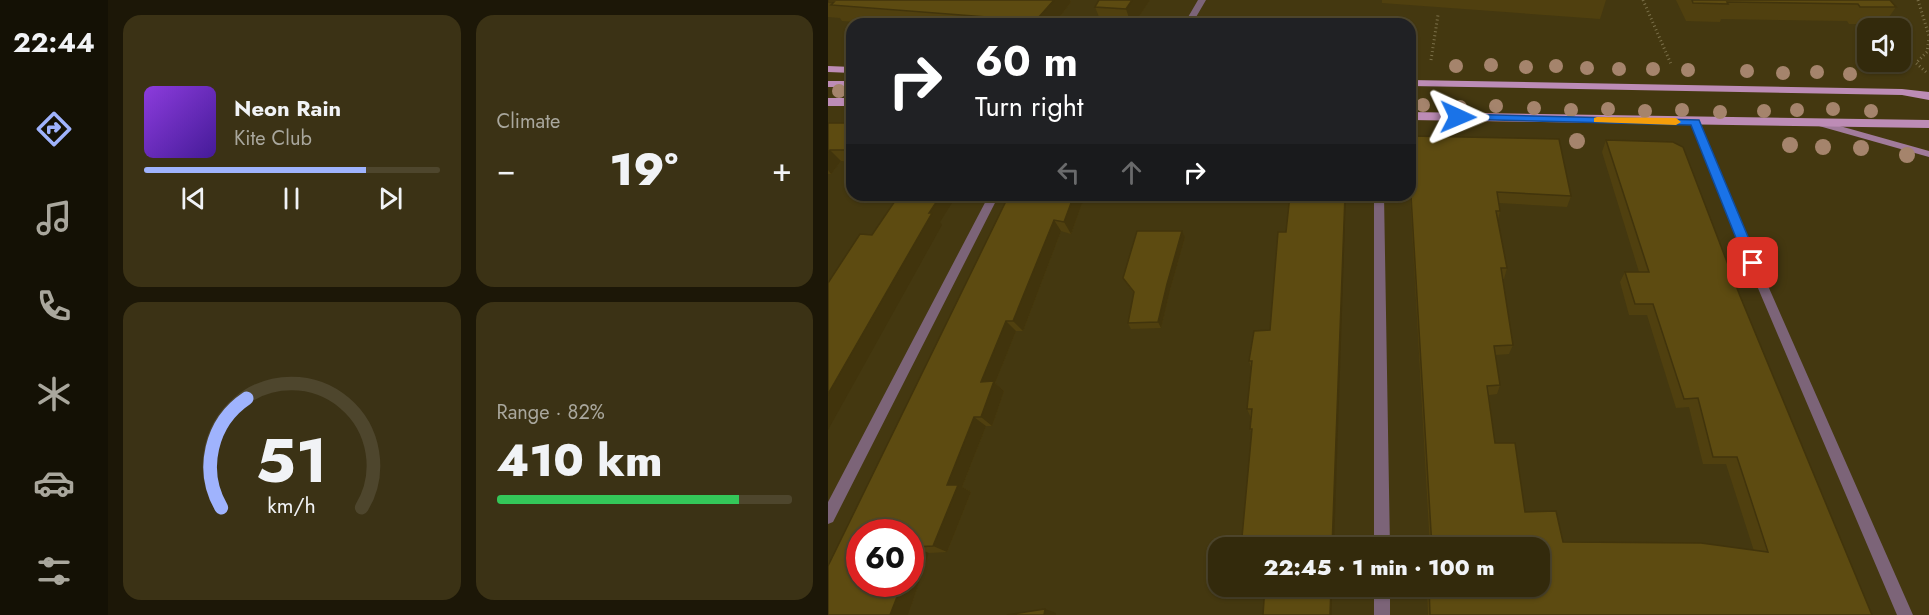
<!DOCTYPE html>
<meta charset="utf-8">
<style>
:root{--surface:#332a0c;--page:#3b3215;--text:#f1f3f6;--muted:#a9a79d;--line:#4e462d;--accent:#9fb3fd}
body{margin:0;font-family:Jost,sans-serif;background:var(--page);color:var(--text);height:100vh;display:flex;flex-direction:column;font-size:22px;white-space:nowrap}
*{box-sizing:border-box;margin:0}
p{font-size:20px;color:var(--muted)}
.icon{flex:none;width:33px;height:33px;fill:none;stroke:currentColor;stroke-width:2;stroke-linecap:round;stroke-linejoin:round}
.map{position:relative;flex:1;overflow:hidden}
.drawer{display:flex;flex-direction:column;gap:15px;padding:15px;background:#1c1707;width:720px}
.drawer>*{flex:none}
.top-card{position:absolute;left:18px;top:18px;width:570px;height:183px;border-radius:18px;box-shadow:0 2px 4px #0004,0 0 0 2px var(--line);background:#202124;color:#fff;overflow:hidden}
.fabs{position:absolute;left:1029px;top:18px;display:grid;gap:12px}
.fabs a{display:grid;place-items:center;width:54px;height:54px;border-radius:12px;background:var(--surface);box-shadow:0 2px 4px #0004,0 0 0 2px var(--line);font-size:30px}
.speed{position:absolute;left:18px;top:519px;display:flex;gap:12px;font-size:30px;font-weight:700;text-align:center}
.speed>*{display:grid;place-content:center;width:78px;height:78px;border-radius:50%;background:var(--surface);box-shadow:0 2px 4px #0004,0 0 0 2px var(--line);line-height:1}
.speed .limit{border:9px solid #d22;background:#fff;color:#111}
.pin{position:absolute;display:grid;place-items:center;width:51px;height:51px;color:#fff;margin:-26px;border-radius:12px;box-shadow:0 3px 9px #0006}
.me{position:absolute;width:66px;margin:-33px;rotate:91deg;stroke-linejoin:round;filter:drop-shadow(0 0 4px #0008)}
.turn{display:flex;align-items:center;gap:21px;height:126px;padding:0 30px;font-size:27px}
.turn .icon{width:78px;height:78px;stroke-width:2.5}
.turn b{display:block;font-size:42px;line-height:51px}
.lanes{display:flex;align-items:center;height:57px;padding:0 30px;background:#0003;justify-content:center;gap:30px;direction:ltr}
.lanes .off{opacity:.35}
.big{font-size:45px;font-weight:800;line-height:1.1}
.drawer .tile{flex:1;display:flex;flex-direction:column;justify-content:center;gap:9px;min-width:0;padding:0 21px;border-radius:18px;background:var(--page)}
.drawer .dial{align-items:center;gap:0}
.dial svg{height:156px;overflow:visible;fill:none;stroke:var(--line);stroke-width:7;stroke-linecap:round;text-anchor:middle}
.dial text{fill:var(--text);stroke:none}
.song{display:flex;align-items:center;gap:18px}
.cover{width:72px;height:72px;border-radius:9px;background:linear-gradient(135deg,hsl(270 70% 55%),hsl(260 70% 35%))}
.played{height:6px;border-radius:3px;background:linear-gradient(90deg,var(--accent) 75%,var(--line) 75%)}
.keys{display:flex;justify-content:space-around;direction:ltr}
.heat{display:flex;justify-content:space-between;align-items:center;font-size:33px;direction:ltr}
.charge{height:9px;border-radius:4px;background:linear-gradient(90deg,#34c759 82%,var(--line) 0)}
.drawer .tiles{flex:1;display:grid;gap:15px;grid-template-columns:repeat(2,1fr)}
.trip{position:absolute;left:380px;top:537px;width:342px;height:60px;border-radius:18px;background:var(--surface);box-shadow:0 2px 4px #0004,0 0 0 2px var(--line);font-weight:800;line-height:60px;text-align:center}
main{display:flex;flex:1;min-height:0}
.dock{display:flex;flex-direction:column;width:108px;justify-content:space-around;align-items:center;background:#141105;color:var(--muted)}
.dock .icon{width:42px;height:42px}
.dock .selected{color:var(--accent)}
.dock b{font-size:27px;color:var(--text)}
.map>svg:first-child{display:block}
.lines{fill:none;stroke-linecap:round;stroke-linejoin:round}
.path{stroke:#7c714a;stroke-width:3;stroke-dasharray:1 3;stroke-linecap:butt}
.lane{fill:#7c6478;fill-rule:evenodd}
.street{fill:#7c6478;fill-rule:evenodd}
.secondary{fill:#a17b9b;fill-rule:evenodd}
.primary{fill:#bd8cb6;fill-rule:evenodd}
.tree{fill:#a5846c}
.wall{fill:#50400f}
.shaded-wall{fill:#41340c}
.building{fill:#5d4b11;stroke:#41340c;stroke-width:1.5}
.route{fill:#1a73e8;stroke:#114b97;stroke-width:1.5}
.slow{fill:#f59e0b}
</style>
<main>
<nav class="dock">
<b>22:44</b>
<svg class="icon selected" aria-label="directions" viewBox="0 0 24 24"><path d="M12 3l9 9-9 9-9-9zM9 14v-3h6M13 9l2 2-2 2"/></svg>
<svg class="icon" aria-label="music" viewBox="0 0 24 24"><path d="M9 18V5l10-2v13"/><circle cx="6" cy="18" r="3"/><circle cx="16" cy="16" r="3"/></svg>
<svg class="icon" aria-label="phone" viewBox="0 0 24 24"><path d="M5 4h4l2 5-3 2q2 4 5 5l2-3 5 2v4C11 20 4 13 5 4z"/></svg>
<svg class="icon" aria-label="climate" viewBox="0 0 24 24"><path d="M12 3v18M4 7l16 10M4 17L20 7"/></svg>
<svg class="icon" aria-label="car" viewBox="0 0 24 24"><path d="M5 17H2v-5l4-1 3-4h7l3 4 3 1v5h-3M9 17h6M6 11h13"/><circle cx="7" cy="17" r="2"/><circle cx="17" cy="17" r="2"/></svg>
<svg class="icon" aria-label="filters" viewBox="0 0 24 24"><path d="M4 7h16M4 17h16"/><circle cx="9" cy="7" r="2"/><circle cx="15" cy="17" r="2"/></svg>
</nav>
<section class="drawer">
<div class="tiles">
<div class="tile">
<div class="song"><i class="cover"></i><div><b>Neon Rain</b><p>Kite Club</p></div></div>
<div class="played"></div>
<div class="keys"><svg class="icon" aria-label="previous" viewBox="0 0 24 24"><path d="M18 5L8 12l10 7zM5 5v14"/></svg><svg class="icon" aria-label="pause" viewBox="0 0 24 24"><path d="M8 5v14M16 5v14"/></svg><svg class="icon" aria-label="next" viewBox="0 0 24 24"><path d="M6 5l10 7-10 7zM19 5v14"/></svg></div>
</div>
<div class="tile"><p>Climate</p>
<div class="heat"><a>−</a><b class="big">19°</b><a>+</a></div>
</div>
<div class="tile dial"><svg viewBox="0 0 100 80">
<path d="M14 69A42 42 0 1 1 86 69"/>
<path d="M14 69A42 42 0 0 1 27 13" stroke="#9fb3fd"/>
<text x="50" y="56" font-size="32" font-weight="700">51</text>
<text x="50" y="72" font-size="11">km/h</text>
</svg></div>
<div class="tile"><p>Range · 82%</p><b class="big">410 km</b><div class="charge"></div></div>
</div>
</section>
<div class="map">
<svg width="1101" height="615" viewBox="0 0 1101 615">
<rect width="100%" height="100%" fill="#443810"/>
<g class="lines">
<!-- path -->
<path class="path" d="M815 0 843 64
M1090 0 1101 36
M603 60 610 15
M1098 72 1088 63 1099 52 1101 38"/>
<!-- lane -->
<path class="lane" d="M426 19H429L433 21 431 24H423Z"/>
<!-- street -->
<path class="street" d="M370 0H378L364 24H356Z
M867 119 872 122 911 220 1085 615H1069L901 220 862 122Z
M161 195H171L5 522 0 524V502Z
M546 195H556L562 548H546Z
M546 586H562V615H546Z"/>
<!-- secondary -->
<path class="secondary" d="M994 121 1101 151V157L991 126V122Z"/>
<!-- primary -->
<path class="primary" d="M0 66 24 67V73L0 72Z
M582 80 1074 89 1101 92V100L1074 95 582 86Z
M0 81H24V87H0Z
M0 98H24V106H0Z
M582 112 1101 120V128L582 120Z"/>
</g>
<!-- trees -->
<g class="tree">
<circle cx="663" cy="65" r="7"/>
<circle cx="628" cy="66" r="7"/>
<circle cx="728" cy="66" r="7"/>
<circle cx="698" cy="67" r="7"/>
<circle cx="759" cy="68" r="7"/>
<circle cx="791" cy="69" r="7"/>
<circle cx="825" cy="69" r="7"/>
<circle cx="860" cy="70" r="7"/>
<circle cx="919" cy="71" r="7"/>
<circle cx="989" cy="72" r="7"/>
<circle cx="955" cy="73" r="7"/>
<circle cx="1022" cy="74" r="7"/>
<circle cx="11" cy="91" r="7"/>
<circle cx="595" cy="105" r="7"/>
<circle cx="668" cy="106" r="7"/>
<circle cx="632" cy="107" r="7"/>
<circle cx="706" cy="108" r="7"/>
<circle cx="780" cy="109" r="7"/>
<circle cx="1005" cy="109" r="7"/>
<circle cx="743" cy="110" r="7"/>
<circle cx="854" cy="110" r="7"/>
<circle cx="969" cy="110" r="7"/>
<circle cx="817" cy="111" r="7"/>
<circle cx="936" cy="111" r="7"/>
<circle cx="1043" cy="111" r="7"/>
<circle cx="892" cy="112" r="7"/>
<circle cx="749" cy="141" r="8"/>
<circle cx="962" cy="145" r="8"/>
<circle cx="995" cy="147" r="8"/>
<circle cx="1033" cy="148" r="8"/>
<circle cx="1079" cy="155" r="8"/>
</g>
<!-- wall -->
<path class="wall" d="M0 0H242L243 2 226 24H57L14 21 12 18 0 17Z
M271 0H322L306 24H274L267 7Z
M554 0H778L772 19 554 3Z
M848 0H1062L1068 7 1056 24H1021L1019 21 893 19 892 22 858 21Z
M0 123H24V162L13 161 3 174H0Z
M582 136 743 196 739 207 671 203 672 211 670 220 679 268 676 279H674L685 345 681 354 667 355 672 385 669 394 661 395 667 443 697 512 735 542 926 551 898 464H875L861 407 848 408 819 315H801L792 282 797 272H811L774 152 778 140 912 296 1044 615H600L599 586H711V548H602L582 195Z
M181 195H257L243 234 233 231 195 331H188L167 383 176 391 164 426H158L134 487 143 492 119 552 101 553 80 615H0Z
M354 231 357 237 342 290 333 328 303 329 300 323 306 294 295 278Z
M426 331 424 434 422 429 423 418 419 409 423 367 421 361Z"/>
<!-- shaded-wall -->
<path class="shaded-wall" d="M226 0H242L243 2 226 24H213L210 18Z
M304 0H322L306 24H303L298 9Z
M187 17 190 24H187L185 19Z
M2 150 13 161 3 174 0 170V152Z
M113 195H129L112 222 114 225 0 430V394L101 213Z
M246 195H257L243 234 236 222Z
M517 195H518L506 548H504Z
M226 220 233 231 195 331 185 321Z
M354 231 357 237 342 290 333 328 330 322 339 284Z
M178 321 188 331 167 383 176 391 164 426 153 417V382Z
M146 417 158 426 134 487 143 492 119 552 105 546 119 485Z
M86 547 101 553 80 615H62L74 584H82V558Z
M503 586H504V615H502Z
M217 609 228 613V615H216Z"/>
<!-- building -->
<path class="building" d="M0 0H226L210 18 187 17 185 19 3 5 6 2H0Z
M271 0H304L298 9 267 7Z
M864 0H1062L1068 7H1032L1030 4 899 2 900 4 865 3Z
M0 123H24V150H2L0 152Z
M582 136 731 139 743 196 669 192 672 211H668L679 268H673L685 345 666 346 672 385 659 386 667 443H687L697 512 728 511 735 542 873 543 940 552 909 457H885L870 398 856 399 825 304H807L797 272H821L778 140 845 142 855 147 912 296 1044 615H602L601 586H711V548H604L582 179Z
M71 195H113L101 213H104L0 394V283L32 234 44 235Z
M181 195H246L236 222 226 220 185 321H178L153 382 166 381 153 417H146L119 485H130L105 546 86 547 82 558V532H32V584H74L62 615H0V566Z
M462 195H517L504 548H413L424 429H422L424 409H419L424 361H421L426 331 442 330 450 232H458Z
M309 231H354L339 284 330 322 300 323 306 292 295 278Z
M437 586H503L502 615H435Z
M217 609 216 615H179Z"/>
<!-- route -->
<path class="route" d="M630 114 871 120 931 263 925 268 918 263 863 125 626 119 624 117Z"/>
<!-- slow -->
<path class="slow" d="M769 117 848 118 853 122 848 125 766 122V118Z"/>
</svg>
<div class="fabs">
<a><svg class="icon" aria-label="sound" viewBox="0 0 24 24"><path d="M4 9h4l5-4v14l-5-4H4zM17 9q2 3 0 6"/></svg></a>
</div>
<div class="speed"><div class="limit">60</div></div>
<div class="pin" style="left:925px;top:263px;background:#d93025"><svg class="icon" aria-label="arrive" viewBox="0 0 24 24"><path d="M6 21V4h12l-3 4 3 4H6"/></svg></div>
<svg class="me" style="left:630px;top:117px" viewBox="-20 -20 40 40"><path d="M0-17L14 15 0 8-14 15z" fill="#1a73e8" stroke="#fff" stroke-width="4"/></svg>
<div class="trip">22:45 · 1 min · 100 m</div>
<div class="top-card">
<div class="turn"><svg class="icon" aria-label="right" viewBox="0 0 24 24"><path d="M7 20v-9h11M14 6l5 5-5 5"/></svg><div><b>60 m</b>Turn right</div></div>
<div class="lanes"><svg class="icon off" aria-label="left" viewBox="0 0 24 24"><path d="M17 20v-9H6M10 6l-5 5 5 5"/></svg><svg class="icon off" aria-label="ahead" viewBox="0 0 24 24"><path d="M12 20V5M6 11l6-6 6 6"/></svg><svg class="icon" aria-label="right" viewBox="0 0 24 24"><path d="M7 20v-9h11M14 6l5 5-5 5"/></svg></div>
</div>
</div>
</main>
